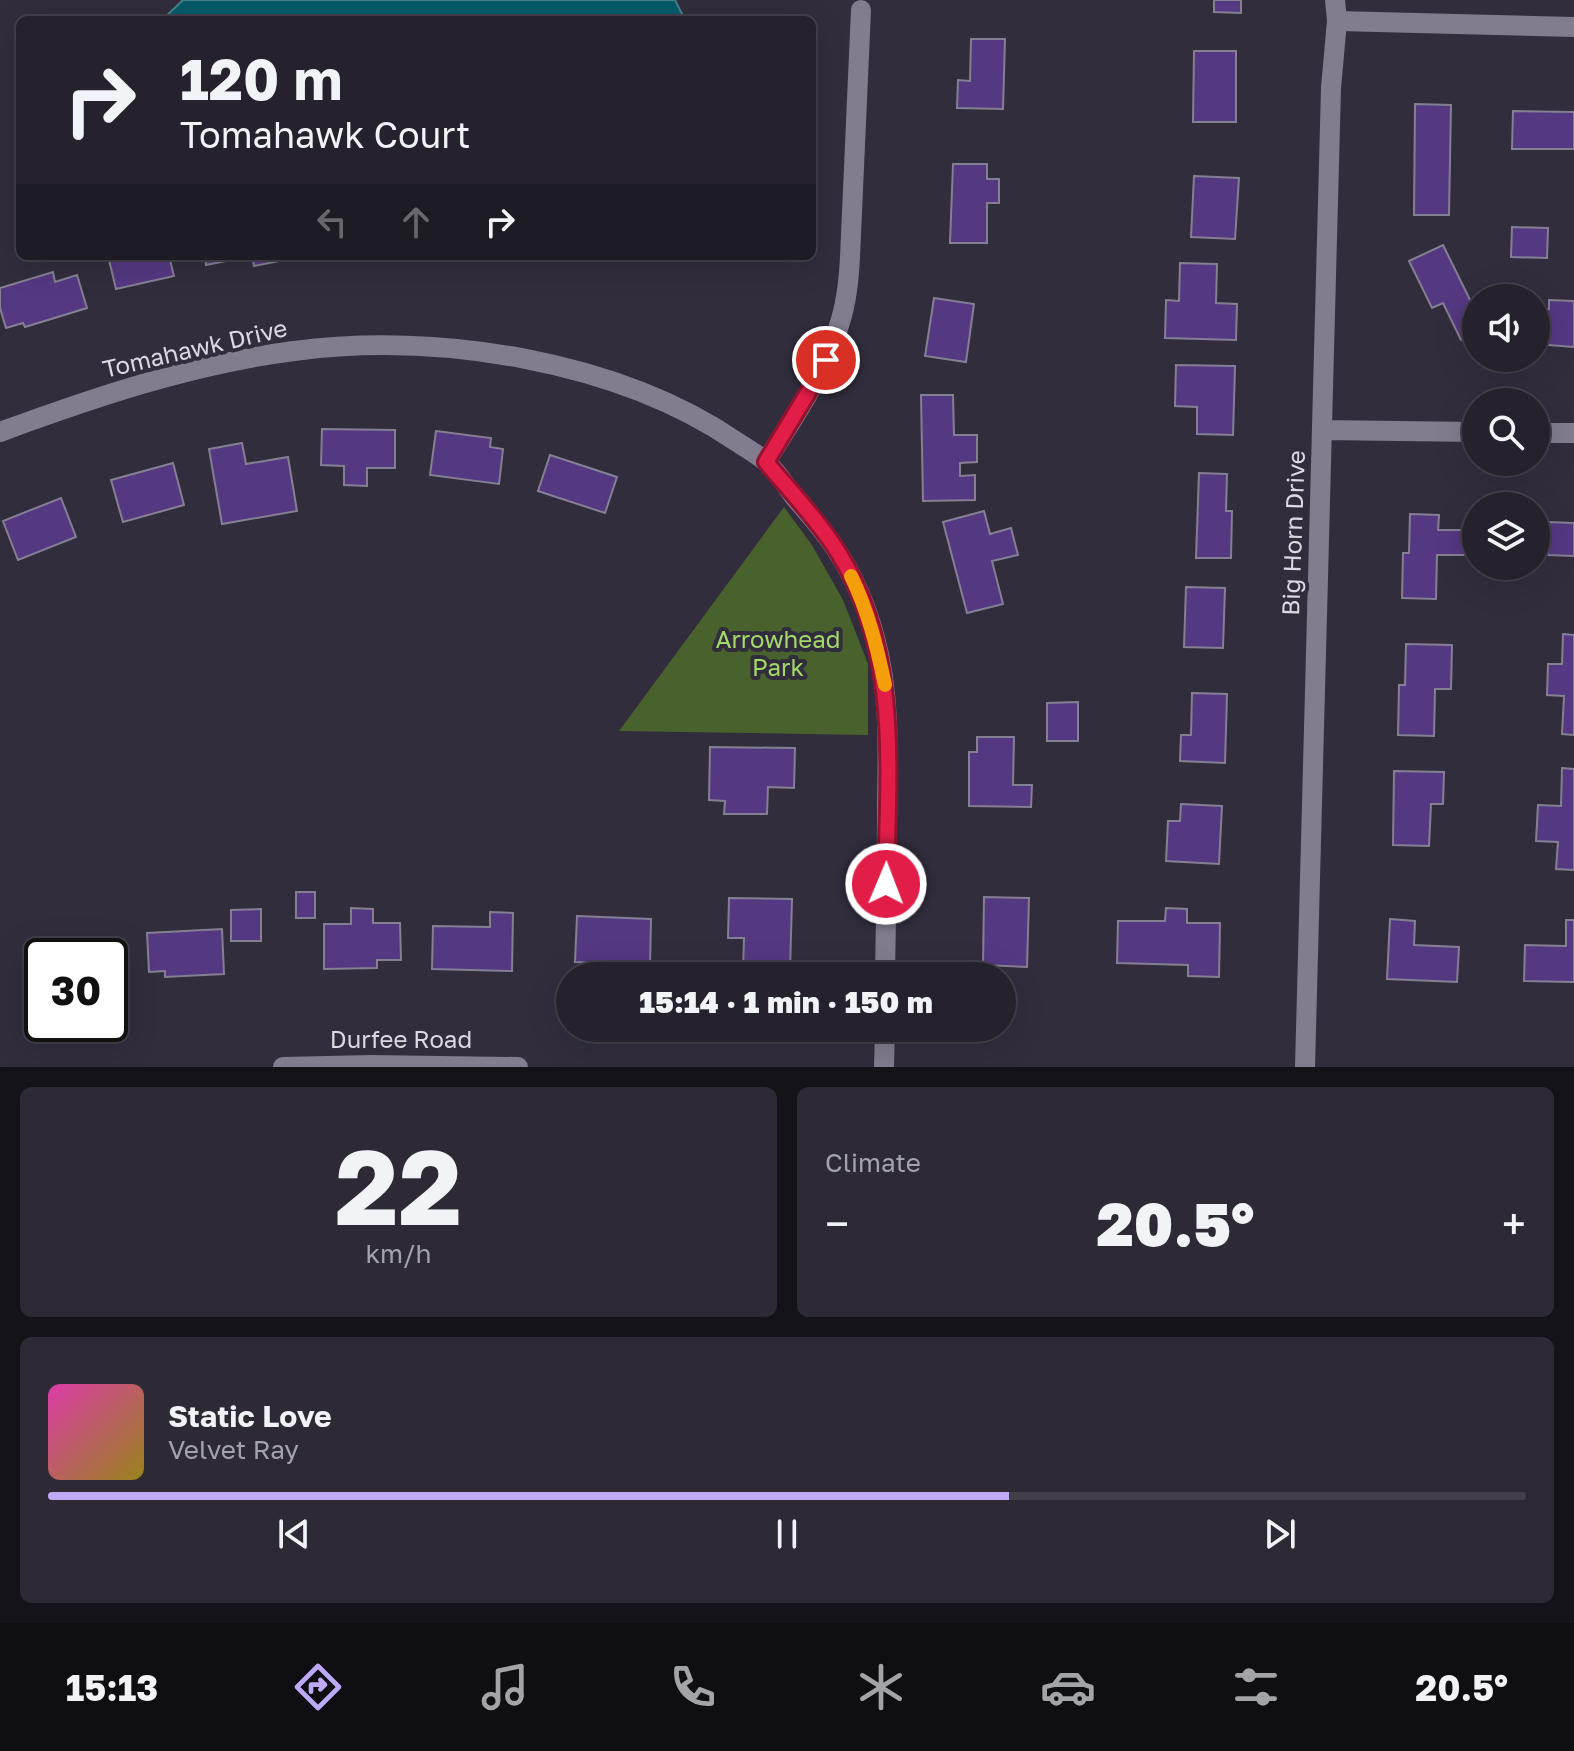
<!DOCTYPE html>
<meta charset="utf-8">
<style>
:root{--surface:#25222e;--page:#2d2a36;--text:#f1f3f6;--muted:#a3a4aa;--line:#423f4a;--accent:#bcaaf5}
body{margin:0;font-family:"Golos Text",sans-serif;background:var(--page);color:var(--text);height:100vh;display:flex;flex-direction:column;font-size:30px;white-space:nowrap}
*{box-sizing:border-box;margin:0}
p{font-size:26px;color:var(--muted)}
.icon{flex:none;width:44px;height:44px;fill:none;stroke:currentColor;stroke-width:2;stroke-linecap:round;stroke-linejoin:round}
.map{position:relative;height:1067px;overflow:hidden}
.sheet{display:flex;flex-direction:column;gap:20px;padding:20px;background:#141319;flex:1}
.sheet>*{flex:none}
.top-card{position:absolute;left:16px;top:16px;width:800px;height:244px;border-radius:12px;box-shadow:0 8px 32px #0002,0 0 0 2px var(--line);background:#25222e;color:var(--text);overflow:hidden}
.controls{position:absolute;left:1462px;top:284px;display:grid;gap:16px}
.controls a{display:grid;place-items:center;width:88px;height:88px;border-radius:50%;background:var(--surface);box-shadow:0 8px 32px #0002,0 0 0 2px var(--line);font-size:40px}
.speed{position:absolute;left:24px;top:938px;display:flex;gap:16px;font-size:40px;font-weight:700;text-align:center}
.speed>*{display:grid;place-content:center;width:104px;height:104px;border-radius:50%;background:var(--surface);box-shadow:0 8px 32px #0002,0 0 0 2px var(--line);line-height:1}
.speed .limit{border:4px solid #111;border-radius:12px;background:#fff;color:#111}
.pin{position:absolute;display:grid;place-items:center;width:68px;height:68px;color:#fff;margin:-34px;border:4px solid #fff;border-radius:50%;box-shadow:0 2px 8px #0007}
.me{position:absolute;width:88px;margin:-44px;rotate:1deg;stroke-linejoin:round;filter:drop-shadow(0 0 6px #0008)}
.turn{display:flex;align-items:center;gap:28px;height:168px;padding:0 32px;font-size:36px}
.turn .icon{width:104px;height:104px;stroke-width:2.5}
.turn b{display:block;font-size:56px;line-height:68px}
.lanes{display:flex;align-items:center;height:76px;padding:0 32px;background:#0003;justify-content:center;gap:40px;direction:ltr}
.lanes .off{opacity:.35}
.big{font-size:60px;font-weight:800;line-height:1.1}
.sheet .card{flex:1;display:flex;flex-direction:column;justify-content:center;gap:12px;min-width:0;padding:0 28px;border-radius:12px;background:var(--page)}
.sheet .dial{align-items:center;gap:0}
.dial b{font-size:104px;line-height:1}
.song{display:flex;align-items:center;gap:24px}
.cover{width:96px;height:96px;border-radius:12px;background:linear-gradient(135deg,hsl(320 70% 55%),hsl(50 70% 35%))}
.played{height:8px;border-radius:4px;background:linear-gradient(90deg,var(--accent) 65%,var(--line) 65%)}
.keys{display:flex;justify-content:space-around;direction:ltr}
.heat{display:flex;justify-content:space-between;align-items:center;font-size:44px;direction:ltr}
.sheet .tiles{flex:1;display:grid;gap:20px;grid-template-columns:1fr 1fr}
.card:last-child{grid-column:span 2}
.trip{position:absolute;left:556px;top:962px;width:460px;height:80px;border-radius:40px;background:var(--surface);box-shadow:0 8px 32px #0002,0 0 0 2px var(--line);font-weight:800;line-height:80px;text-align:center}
.tab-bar{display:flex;height:128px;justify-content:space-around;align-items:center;background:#0f0e12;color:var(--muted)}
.tab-bar .icon{width:56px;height:56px}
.tab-bar .on{color:var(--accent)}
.tab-bar b{font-size:36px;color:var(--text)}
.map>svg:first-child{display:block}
.green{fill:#49612c}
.water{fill:#055a67;stroke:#46808c;stroke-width:2}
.building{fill:#543882;stroke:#847f92;stroke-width:2}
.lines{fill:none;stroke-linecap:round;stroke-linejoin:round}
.minor{stroke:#817c8e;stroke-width:20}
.route-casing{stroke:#92132f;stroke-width:20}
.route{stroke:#e11d48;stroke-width:14}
.slow{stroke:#f59e0b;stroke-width:14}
.labels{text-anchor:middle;stroke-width:8;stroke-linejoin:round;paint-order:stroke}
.street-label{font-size:24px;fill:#dcd9e3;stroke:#312d3d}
.park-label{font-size:24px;fill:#a4d868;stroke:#312d3d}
</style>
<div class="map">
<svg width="1574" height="1067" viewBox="0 0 1574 1067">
<rect width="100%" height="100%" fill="#312d3d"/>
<!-- green -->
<path class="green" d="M784 507 812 545 843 600 868 664V735L619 731Z"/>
<!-- water -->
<path class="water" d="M183 0H675L685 20H162Z"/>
<!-- building -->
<path class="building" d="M1214 0H1241V13L1214 12Z
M971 39H1005L1003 109 957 108 958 80 970 81Z
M1194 51H1236V122H1193Z
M1415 104 1451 105 1449 215H1414Z
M1513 111 1574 112V149H1512Z
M953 164H987V179H999V203H987V243H950Z
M1194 176 1239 178 1235 239 1191 237Z
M1512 227 1548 228 1547 258 1511 257Z
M1443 245 1476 312V333L1461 340 1443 303 1432 308 1409 261Z
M108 256H169L174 276 116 289Z
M205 256H251L206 265Z
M252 256H300V257L254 266Z
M1180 263 1217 264 1216 303 1237 304 1236 340 1165 338 1166 300 1179 301Z
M53 272 55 282 77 275 87 308 25 327 23 323 6 328 0 308V288Z
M934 298 974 304 966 362 925 356Z
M1549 300 1574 301V347L1536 344V308L1549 309Z
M1176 365 1235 366 1233 435 1197 434V407L1175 406Z
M921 395H953L954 435H977V462L960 463V476L975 475V500L923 501Z
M322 429 395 430V468H367V486L344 485V466L321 465Z
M436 431 491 438 490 447 503 449 499 484 430 475Z
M242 443 246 464 288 457 297 511 222 524 209 449Z
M550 455 617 477 605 513 538 491Z
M173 463 184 505 123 522 111 480Z
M1199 473 1227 474 1226 511H1232L1231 558H1196Z
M61 498 76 537 18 560 3 521Z
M984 511 990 534 1011 528 1018 555 992 561 1003 604 967 613 943 522Z
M1410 514 1439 515 1438 530H1467V555H1437L1436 599 1402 598 1403 553H1409Z
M1549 522 1574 523V556L1548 555Z
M1186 587 1225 588 1223 648 1184 647Z
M1563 634 1574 635V735L1562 734 1564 696 1547 695 1548 664H1562Z
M1406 644 1452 645 1451 689H1435L1434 736 1398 735 1399 685H1405Z
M1192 693 1227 694 1225 763 1180 761 1181 735H1191Z
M1078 702V741H1047V703Z
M977 737H1014L1013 785H1032L1031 807 969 806V752H977Z
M710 747 795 748 794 788 768 787 767 814H724L725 801 709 800Z
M1562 768 1574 769V870L1556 869 1558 842 1536 841 1538 805 1561 806Z
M1394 771 1444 772 1443 804H1431L1429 846 1393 845Z
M1181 804 1222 806 1219 864 1166 861 1168 821H1180Z
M296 892H315V918H296Z
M984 897 1029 898 1027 967 983 965Z
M729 898 792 899 790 971 743 970 744 938H728Z
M351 908 373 909V923H400L401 960H377V968L324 969V924H351Z
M1166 908 1187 909V923H1220L1219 977 1188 976V965L1117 963 1118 921H1165Z
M261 909V941H231V910Z
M490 912 513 913 512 971 432 969 433 926 490 927Z
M577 916 651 919 650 965 575 962Z
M1390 919 1415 921 1414 945 1459 947 1457 982 1387 979Z
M1566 920H1574V982L1524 981 1525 945 1566 946Z
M222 929 224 974 165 977V971L149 972 147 933Z
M105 938 107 956H42V968L39 945Z
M117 966 119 981 110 982V967Z"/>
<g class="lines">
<!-- minor -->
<path class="minor" d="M1337 21 1574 27
M1322 430 1476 432
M0 432C95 397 193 364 294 351 437 332 617 360 737 442 746 448 757 454 765 461 777 471 786 486 795 498 810 515 825 532 837 551 854 577 867 608 875 638 890 693 888 750 887 806 887 863 886 919 885 976
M1536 433H1574
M766 462C794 416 827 371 841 319 847 299 849 278 850 257L861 10
M283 1067 371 1065 518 1067
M884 1067 885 1028
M1305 1067 1331 88 1337 21 1335 0"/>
</g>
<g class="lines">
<!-- route casing -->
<g class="route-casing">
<path id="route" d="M826 360 818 376 766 462C790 491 818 520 838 552 901 652 888 772 886 884"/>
</g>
<!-- route -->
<use href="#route" class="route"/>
<!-- slow -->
<path class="slow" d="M851 576C868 611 877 647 885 685"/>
</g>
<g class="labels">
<!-- street labels -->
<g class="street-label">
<text transform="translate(195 349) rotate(-13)" y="8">Tomahawk Drive</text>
<text transform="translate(1294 533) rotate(-88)" y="8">Big Horn Drive</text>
<text x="401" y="1048">Durfee Road</text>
</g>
<!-- park labels -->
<g class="park-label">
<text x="778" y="648">Arrowhead<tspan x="778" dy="28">Park</tspan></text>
</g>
</g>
</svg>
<div class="controls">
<a><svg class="icon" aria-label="sound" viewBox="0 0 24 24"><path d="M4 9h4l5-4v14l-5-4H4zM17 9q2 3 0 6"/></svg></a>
<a><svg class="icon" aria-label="search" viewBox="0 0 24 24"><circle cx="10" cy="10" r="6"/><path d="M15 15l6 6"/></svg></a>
<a><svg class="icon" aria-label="layers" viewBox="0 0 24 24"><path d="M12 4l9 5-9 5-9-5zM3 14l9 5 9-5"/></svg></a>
</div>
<div class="speed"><div class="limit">30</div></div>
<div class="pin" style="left:826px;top:360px;background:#d93025"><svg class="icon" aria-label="arrive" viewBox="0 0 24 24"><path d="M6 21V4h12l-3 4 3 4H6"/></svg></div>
<svg class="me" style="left:886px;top:884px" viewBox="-20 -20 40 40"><circle r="17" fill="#e11d48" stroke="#fff" stroke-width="3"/><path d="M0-11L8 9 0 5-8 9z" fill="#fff"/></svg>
<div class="trip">15:14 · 1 min · 150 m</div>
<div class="top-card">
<div class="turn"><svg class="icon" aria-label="right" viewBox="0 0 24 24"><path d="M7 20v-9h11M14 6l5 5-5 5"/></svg><div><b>120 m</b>Tomahawk Court</div></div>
<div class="lanes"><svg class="icon off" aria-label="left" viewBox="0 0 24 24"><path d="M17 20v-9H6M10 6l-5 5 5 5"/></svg><svg class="icon off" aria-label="ahead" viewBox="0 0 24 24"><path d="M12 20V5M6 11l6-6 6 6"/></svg><svg class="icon" aria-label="right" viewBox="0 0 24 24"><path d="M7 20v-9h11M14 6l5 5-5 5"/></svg></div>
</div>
</div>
<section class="sheet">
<div class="tiles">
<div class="card dial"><b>22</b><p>km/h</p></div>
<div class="card"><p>Climate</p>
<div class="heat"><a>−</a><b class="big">20.5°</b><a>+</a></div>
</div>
<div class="card">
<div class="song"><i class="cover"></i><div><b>Static Love</b><p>Velvet Ray</p></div></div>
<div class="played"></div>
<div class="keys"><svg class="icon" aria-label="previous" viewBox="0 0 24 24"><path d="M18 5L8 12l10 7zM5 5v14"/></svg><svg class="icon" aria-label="pause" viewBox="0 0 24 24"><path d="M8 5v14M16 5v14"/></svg><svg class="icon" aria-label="next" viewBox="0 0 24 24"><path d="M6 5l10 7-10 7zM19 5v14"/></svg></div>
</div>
</div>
</section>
<nav class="tab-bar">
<b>15:13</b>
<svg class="icon on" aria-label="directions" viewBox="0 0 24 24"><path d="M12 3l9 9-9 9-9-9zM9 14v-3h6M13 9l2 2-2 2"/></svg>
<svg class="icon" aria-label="music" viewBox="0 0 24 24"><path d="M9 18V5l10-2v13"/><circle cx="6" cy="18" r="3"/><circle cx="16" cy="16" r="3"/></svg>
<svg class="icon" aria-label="phone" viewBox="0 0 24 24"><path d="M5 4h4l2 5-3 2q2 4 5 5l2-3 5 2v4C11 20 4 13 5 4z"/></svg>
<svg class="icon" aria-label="climate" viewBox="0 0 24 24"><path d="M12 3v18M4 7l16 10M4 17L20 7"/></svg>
<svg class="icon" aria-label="car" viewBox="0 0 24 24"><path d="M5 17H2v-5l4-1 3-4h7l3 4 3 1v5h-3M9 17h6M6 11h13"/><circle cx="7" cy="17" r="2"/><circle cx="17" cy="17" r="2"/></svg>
<svg class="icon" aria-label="filters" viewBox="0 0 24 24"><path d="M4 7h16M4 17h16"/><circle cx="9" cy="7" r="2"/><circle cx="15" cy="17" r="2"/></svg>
<b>20.5°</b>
</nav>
